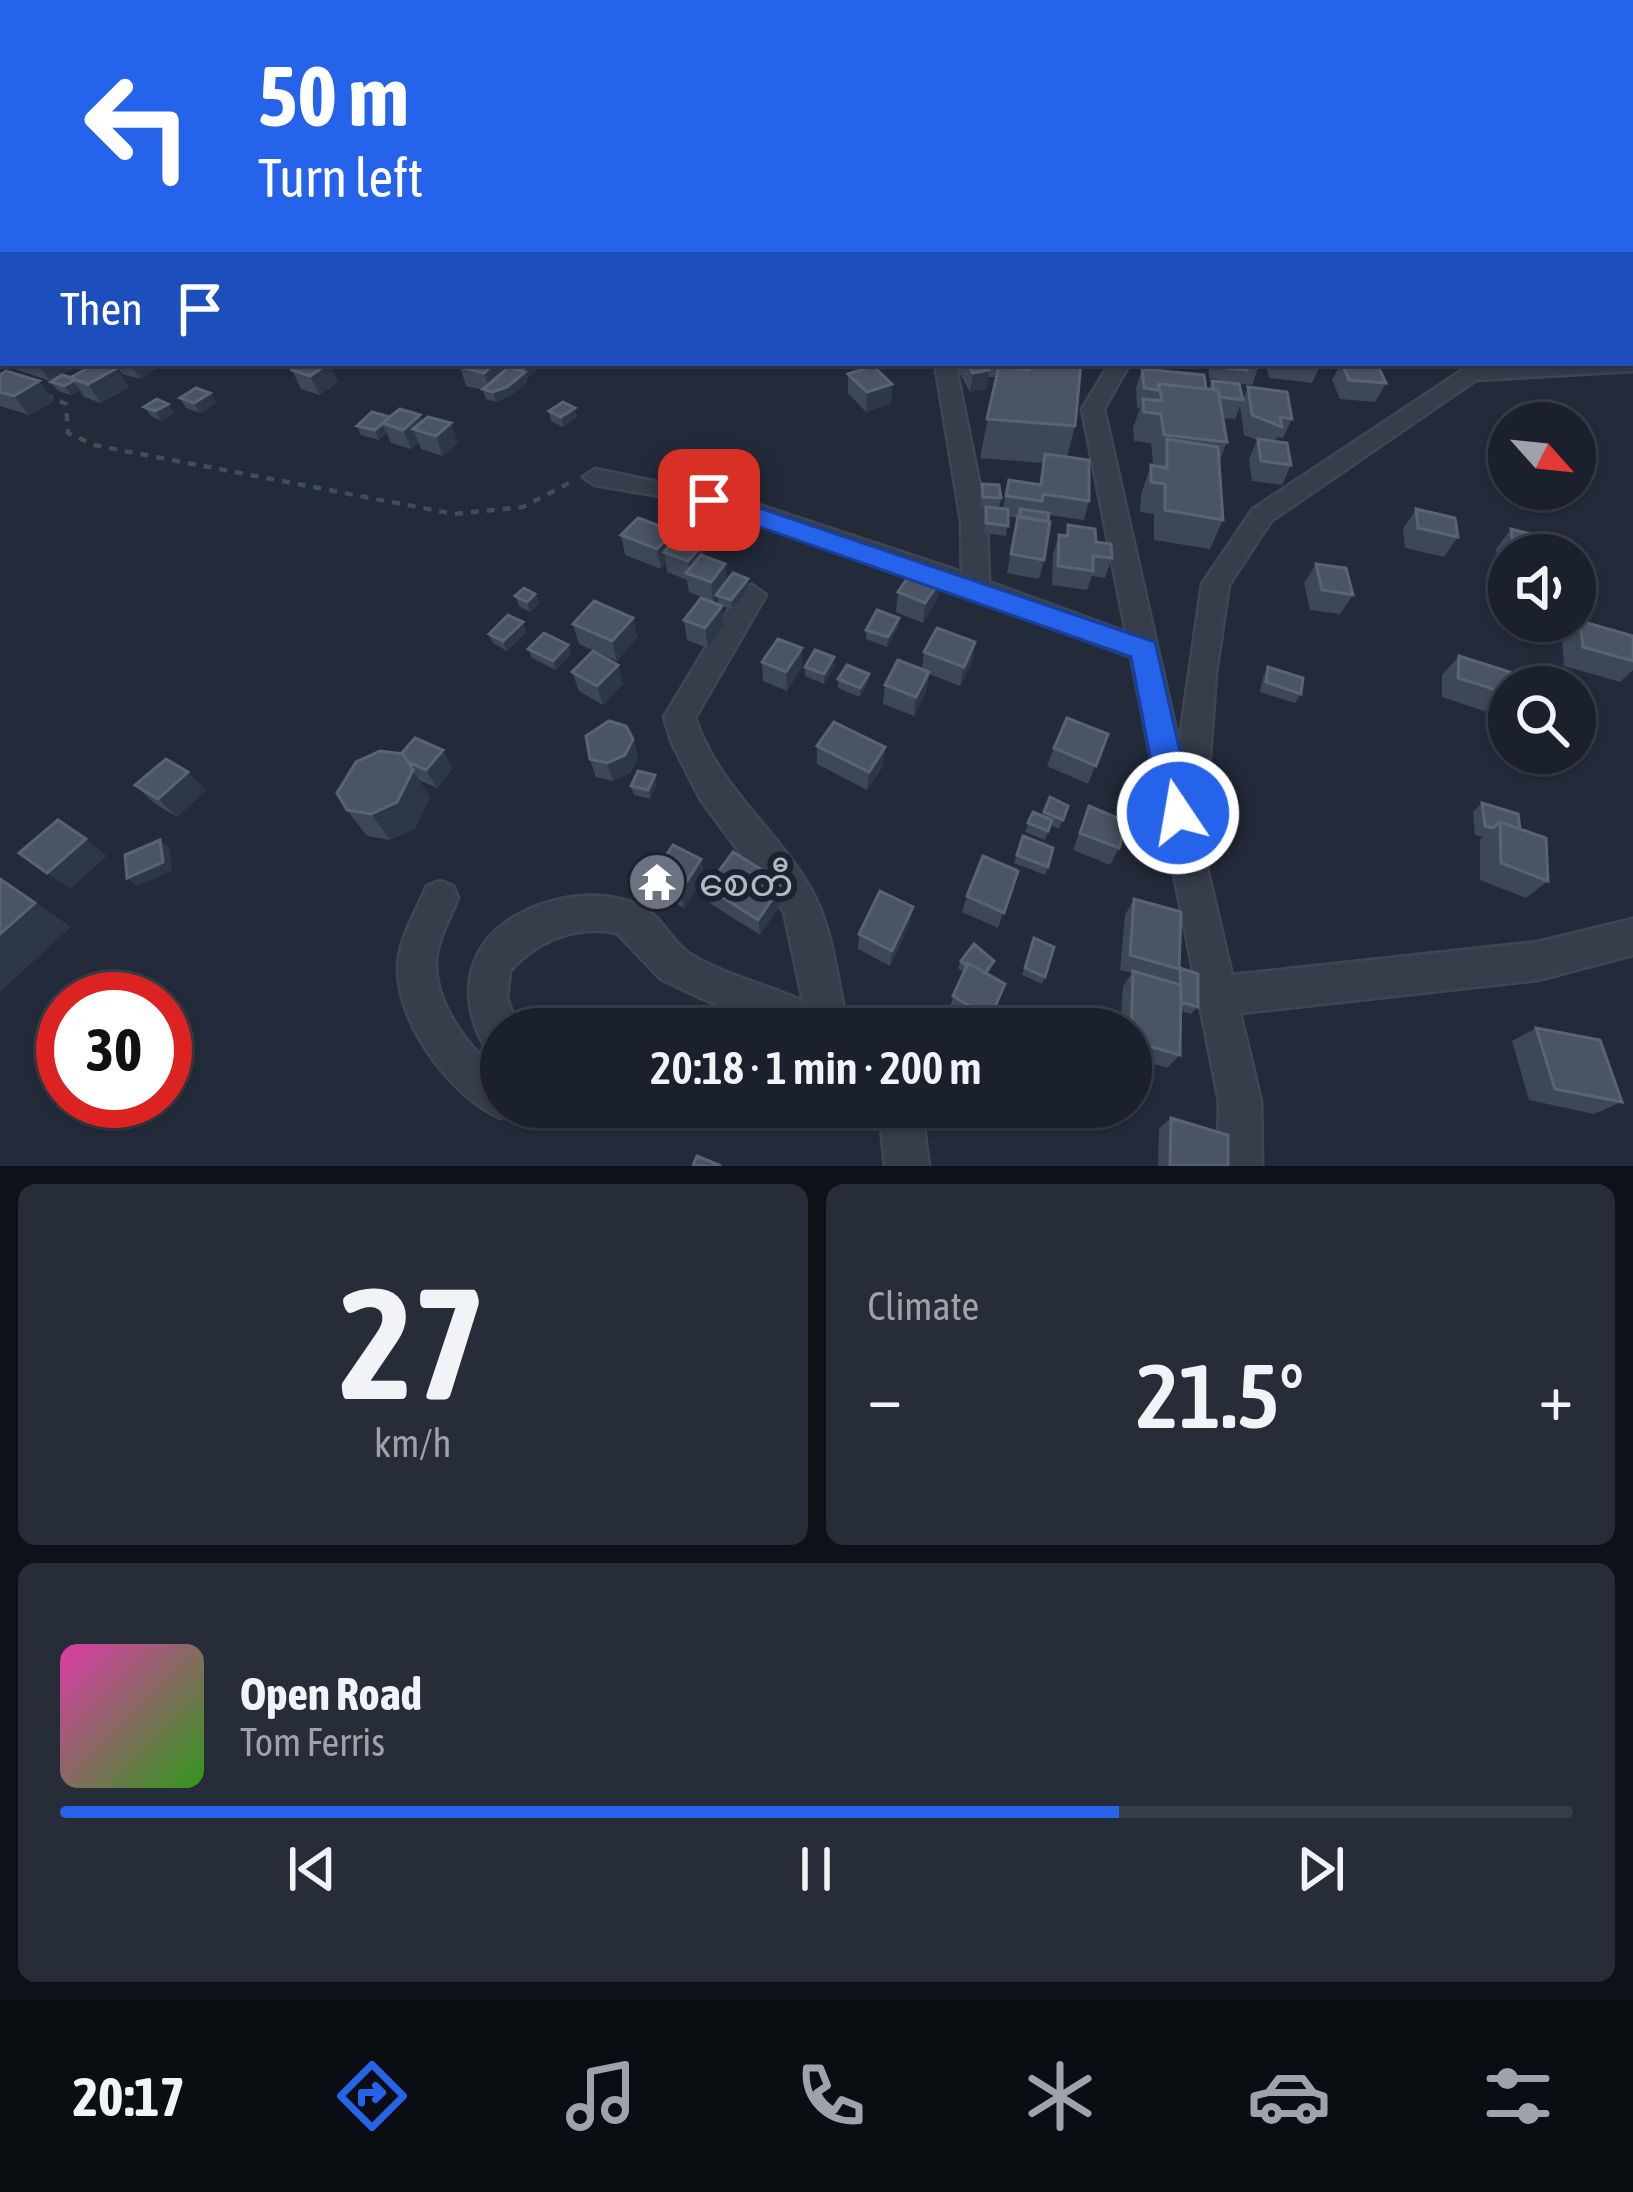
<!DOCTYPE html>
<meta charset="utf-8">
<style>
:root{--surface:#1a202c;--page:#272d38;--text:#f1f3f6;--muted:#9fa3a9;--line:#383e48;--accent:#2563eb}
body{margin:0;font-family:"Asap Condensed","Noto Sans Myanmar",sans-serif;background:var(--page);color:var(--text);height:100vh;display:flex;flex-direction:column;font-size:45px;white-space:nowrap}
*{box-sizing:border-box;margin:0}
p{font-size:39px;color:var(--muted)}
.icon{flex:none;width:66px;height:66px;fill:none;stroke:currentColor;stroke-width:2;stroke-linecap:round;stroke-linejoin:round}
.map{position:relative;height:1166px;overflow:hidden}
.drawer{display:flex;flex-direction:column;gap:18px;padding:18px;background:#0e1218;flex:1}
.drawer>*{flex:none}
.banner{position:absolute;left:0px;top:0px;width:1635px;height:366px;box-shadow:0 3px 9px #0004,0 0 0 3px var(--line);background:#2563eb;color:#fff;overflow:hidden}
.needle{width:78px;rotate:117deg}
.buttons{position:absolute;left:1488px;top:402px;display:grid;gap:24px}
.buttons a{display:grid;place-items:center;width:108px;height:108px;border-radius:50%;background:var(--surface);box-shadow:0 3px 9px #0004,0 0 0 3px var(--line);font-size:60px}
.speed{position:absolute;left:36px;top:972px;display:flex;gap:24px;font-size:60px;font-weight:700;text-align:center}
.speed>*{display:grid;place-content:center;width:156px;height:156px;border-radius:50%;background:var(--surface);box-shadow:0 3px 9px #0004,0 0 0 3px var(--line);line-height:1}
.speed .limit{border:18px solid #d22;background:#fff;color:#111}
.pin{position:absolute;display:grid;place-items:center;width:102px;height:102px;color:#fff;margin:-51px;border-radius:24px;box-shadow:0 6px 18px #0006}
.me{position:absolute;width:132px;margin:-66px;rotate:348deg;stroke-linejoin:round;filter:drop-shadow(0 0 9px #0008)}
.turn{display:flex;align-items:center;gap:42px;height:252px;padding:0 60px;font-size:54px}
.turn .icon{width:156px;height:156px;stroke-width:2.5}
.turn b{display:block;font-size:84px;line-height:102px}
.then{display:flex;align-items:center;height:114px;padding:0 60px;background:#0003;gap:24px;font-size:45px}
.big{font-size:90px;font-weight:600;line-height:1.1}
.drawer .widget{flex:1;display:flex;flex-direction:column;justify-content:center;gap:18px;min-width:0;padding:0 42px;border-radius:18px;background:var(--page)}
.drawer .dial{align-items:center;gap:0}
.dial b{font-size:156px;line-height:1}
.song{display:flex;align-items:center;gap:36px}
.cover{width:144px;height:144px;border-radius:18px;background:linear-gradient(135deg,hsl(320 70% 55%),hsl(110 70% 35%))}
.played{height:12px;border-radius:6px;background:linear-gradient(90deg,var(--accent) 70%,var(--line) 70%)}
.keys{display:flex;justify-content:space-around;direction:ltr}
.heat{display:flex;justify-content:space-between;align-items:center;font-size:66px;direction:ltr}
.drawer .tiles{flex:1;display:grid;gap:18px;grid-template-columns:1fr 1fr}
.widget:last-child{grid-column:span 2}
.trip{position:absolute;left:480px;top:1008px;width:672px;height:120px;border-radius:60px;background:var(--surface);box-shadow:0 3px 9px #0004,0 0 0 3px var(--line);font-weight:600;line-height:120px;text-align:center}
.tab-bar{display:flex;height:192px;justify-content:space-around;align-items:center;background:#0a0d12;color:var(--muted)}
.tab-bar .icon{width:84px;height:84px}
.tab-bar .current{color:var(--accent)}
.tab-bar b{font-size:54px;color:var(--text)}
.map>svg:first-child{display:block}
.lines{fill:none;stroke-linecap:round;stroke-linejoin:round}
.minor-casing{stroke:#3f4653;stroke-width:5}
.path{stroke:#3d5054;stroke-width:4.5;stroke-dasharray:8 8;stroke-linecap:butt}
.minor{fill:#363d4b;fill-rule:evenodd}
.wall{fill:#3e4758}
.shaded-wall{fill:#2e3747}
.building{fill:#4a5464;stroke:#5a6373;stroke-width:3}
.route{fill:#2563eb;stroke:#184099;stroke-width:3}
.labels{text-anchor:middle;stroke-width:12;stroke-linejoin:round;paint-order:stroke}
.near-poi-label{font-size:39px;fill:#b1b8c6;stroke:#1c222f;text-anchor:start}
</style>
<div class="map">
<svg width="1633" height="1166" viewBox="0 0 1633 1166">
<rect width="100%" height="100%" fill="#232b3a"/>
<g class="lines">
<!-- minor casing -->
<g class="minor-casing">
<path id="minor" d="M1632 283 1633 284V296L1632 295Z
M1633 359V371L1476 380 1271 521 1229 585 1216 673 1203 851 1232 975 1538 942 1633 919V955L1538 980 1240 1013 1261 1101 1262 1166H1218L1219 1101 1131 657 796 533 666 497 595 485 583 477 595 469 744 500 962 572 961 521 935 363H955L987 521 989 582 1126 632 1082 409 1110 363H1130L1104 409 1179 744 1202 584 1253 509 1473 363H1497L1495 366 1632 363Z
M752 585 766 595 695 718C718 786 773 826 809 886 834 928 837 982 848 1029H775L701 998 661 979 617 933C576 925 537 940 510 971L507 998 518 1029H501V1056L487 1050C467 1017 461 978 484 944 515 900 600 881 645 909 664 920 672 943 691 955 725 975 767 985 803 1001L784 912 701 800 672 743 664 717 742 588Z
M440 881 453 886 458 898C450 918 437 940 436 961 434 1005 470 1049 501 1075V1107H518L501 1118C450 1097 390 1015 399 957 403 932 418 908 427 886Z
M879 1107H921L929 1166H885Z"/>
</g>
<!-- path -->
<path class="path" d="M45 395 66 404 68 433 94 445 454 514 523 507 573 481"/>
<!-- minor -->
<use href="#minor" class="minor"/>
</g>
<!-- wall -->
<path class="wall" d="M11 363H76L78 366 50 381 15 369Z
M93 363H165L140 379 122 374 116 365 113 367 129 387 101 403 84 397 80 390 71 395 58 391 51 382 71 377 96 364Z
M330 363 338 382 320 395 301 389 292 370Z
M464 363H501L503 372 510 368 509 364 511 363H534L536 371 526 378 527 382 510 396 496 402 486 399 483 390 466 386 460 367Z
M954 363H1001L1003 366 1075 426 1067 457 1089 501 1084 520 1049 515 1044 560 1039 579 1007 573 1017 518 1008 516 1006 536 984 533 986 507H981L980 493 982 484 1001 498 999 508H1003L1009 480 1039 485 1043 463 980 458 996 377H988L986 389 970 392Z
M1208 363H1260L1252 385 1241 384 1243 400 1248 387 1292 419 1283 438 1277 437 1276 441 1291 465 1282 485 1252 481 1249 459 1257 440 1244 435 1240 406 1235 419 1223 418 1227 442 1219 462 1223 520 1210 549 1154 540V514L1140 512 1141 495 1151 465H1158L1153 464 1151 443 1134 441 1133 428 1140 408H1137L1136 388 1142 369 1209 389 1212 381 1220 382V380L1209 378Z
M1265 363H1321V364L1312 383 1269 378Z
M1341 363H1363L1386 383 1375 402 1340 399 1332 380Z
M848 374 892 384 891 403 866 412 848 393Z
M0 375 39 381 54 401 29 415 0 406Z
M210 393 216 403 200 413 186 408 180 398Z
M168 404 174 413 161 421 151 416 144 407Z
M549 411 577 417 563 427 551 421Z
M390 417 451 423 458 443 443 456 421 449 419 443 411 449 391 443 387 433 379 440 361 435 357 426Z
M1416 509 1458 537 1444 557 1405 548 1403 529Z
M1068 525 1096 542 1112 558 1105 578 1092 576 1087 590 1052 585 1053 554 1059 535 1065 536Z
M1511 529 1552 555H1509V586L1499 583 1496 549Z
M674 531 675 540 704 543 705 557 725 564 727 581 748 579V589L732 610 722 606 724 625 708 648 687 640 684 620 718 604 717 597 713 602 689 592 687 580 667 572 666 563 661 569 625 555 621 535Z
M1316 564 1353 595 1340 614 1310 610 1304 583Z
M940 581 937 600 923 623 896 612 898 592Z
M535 594 539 603 530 612 519 606 515 596Z
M633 618 637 637 617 661 579 644 573 624Z
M899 618 898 627 887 647 866 639V630Z
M1580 621 1633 636V670L1620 682 1564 666 1562 640Z
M523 622 526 632 507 651 493 643 489 634Z
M568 645 571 654 556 670 532 658 528 649Z
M924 652 972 662 960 686 929 674 926 691 914 716 883 704 885 685 922 669Z
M1459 656 1509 687V697L1493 714 1442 697V675Z
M762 662 802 667 787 691 763 681Z
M618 665 623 684 603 705 579 691 572 672Z
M805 667H834L824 684 805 676Z
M1268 667 1301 694 1295 703 1260 692 1263 677Z
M838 679 868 683 860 697 838 688Z
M1108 734 1088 784 1047 766 1054 748Z
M633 739 638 758 630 773 613 781 596 777 590 759Z
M817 746 885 747 883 766 867 790 817 764Z
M380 751 453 768 437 788 419 780 430 797 415 828 390 840 367 836 347 810Z
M657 784 650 799 634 795 631 786Z
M135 785 206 790 177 817 154 803Z
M1050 797 1068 806 1059 829 1051 825 1045 840 1025 832 1033 812 1042 816Z
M1482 803 1520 829 1548 881 1526 898 1480 880V839L1483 837 1475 835 1473 812Z
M1089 806 1119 848 1110 865 1073 850Z
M1023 836 1048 867 1045 875 1014 863Z
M701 859 704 876 684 908 657 894 652 878Z
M1018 871 998 928 962 912 967 896Z
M707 887 784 899 760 935 711 904Z
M1134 899 1179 969 1198 1007 1191 1014 1181 1011 1180 1055 1167 1068 1131 1057V1029H1120L1123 986 1132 973 1120 970 1125 915Z
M910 923 890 966 858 949 859 934Z
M1034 938 1045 977 1042 984 1022 975Z
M961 961 991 969 987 974 1005 984 985 1029H979L948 1010 964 973 958 968Z
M1536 1028 1622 1102 1594 1114 1529 1100 1512 1041Z
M1171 1118 1228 1166H1158L1159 1128Z"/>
<!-- shaded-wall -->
<path class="shaded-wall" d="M37 363H76L78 366 50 381Z
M129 363H165L140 379Z
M330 363 338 382 320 395 310 376Z
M495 363H501L505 378 490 392 484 373Z
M532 363H534L536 371 527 379 524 369Z
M117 368 129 387 101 403 88 384Z
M989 370 986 389 970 392 973 373Z
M525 372 527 382 510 396 496 402 493 392Z
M39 381 54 401 29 415 14 396Z
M73 381 80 390 71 395 64 386Z
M892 384 891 403 866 412 867 392Z
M210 393 216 403 200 413 194 403Z
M168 404 174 413 161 421 155 411Z
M575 408 577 417 563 427 561 417Z
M420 415 427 434 413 429 419 443 411 449 403 430Z
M382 423 387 433 379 440 375 430Z
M451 423 458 443 443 456 436 436Z
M674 531 677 551 664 552 666 563 661 569 657 549Z
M704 543 706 563 690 574 688 561Z
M725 564 727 584 713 602 711 582Z
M748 579V589L732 610 731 600Z
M940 581 937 600 923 623 925 603Z
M535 594 539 603 530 612 527 602Z
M722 606 724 625 708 648 705 628Z
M633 618 637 637 617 661 612 641Z
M899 618 898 627 887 647 888 637Z
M523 622 526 632 507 651 503 641Z
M975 642 972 662 960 686 964 667Z
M568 645 571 654 556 670 553 661Z
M802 648V667L787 691 786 672Z
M834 657V667L824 684V674Z
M618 665 623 684 603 705 597 686Z
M929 672 926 691 914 716 916 697Z
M869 674 868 683 860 697V688Z
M633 739 638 758 630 773 613 781 607 763Z
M885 747 883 766 867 790 869 772Z
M443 750 453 768 437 788 426 770Z
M413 770 430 797 415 828 390 840 371 814Z
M188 772 206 790 177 817 158 799Z
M655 775 657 784 650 799 648 790Z
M86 839 107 856 70 889 47 873Z
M160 840 170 848 172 871 137 886 127 878Z
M701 859 704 876 684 908 680 892Z
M0 878 71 927 0 992Z
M783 883 784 899 760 935 758 920Z
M913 907 910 923 890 966 892 951Z"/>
<!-- building -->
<path class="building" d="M97 363 117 368 88 384 70 378Z
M302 363H329L310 376 292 370Z
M464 363H495L484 373 460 367Z
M511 363H532L524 369 509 364Z
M967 363H985L989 370 973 373Z
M985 363H1001L1003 366 988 368Z
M1030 363H1081L1075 426 987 419 999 366 1029 370Z
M1227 363H1260V366L1246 364 1247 370 1227 368Z
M1342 363 1377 364 1386 383 1349 380Z
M873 366 892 384 867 392 848 374Z
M509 367 525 372 507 387 493 392 483 389Z
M1142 369 1204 375 1206 389 1159 384 1157 390 1144 388Z
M6 371 39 381 14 396 0 392V375Z
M62 375 76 379 70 378 73 381 64 386 51 382Z
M1212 381 1239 384 1243 400 1219 397 1218 390H1214Z
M1159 384 1218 390 1227 442 1164 435 1161 414 1144 412 1143 399 1162 401Z
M1248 387 1287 392 1292 419 1280 417 1282 427 1252 415Z
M196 388 210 393 194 403 180 398Z
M157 399 168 404 155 411 144 407Z
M563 402 575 408 561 417 549 411Z
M400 409 420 415 403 430 382 423Z
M372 412 390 417 375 430 357 426Z
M428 417 451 423 436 436 413 429Z
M1167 439 1218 447 1223 520 1165 510V484L1151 482V465L1167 468Z
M1258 439 1287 443 1291 465 1261 461Z
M1045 454 1089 460V501L1043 494 1042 501 1006 496 1009 480 1041 485Z
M982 484 999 485 1001 498 983 497Z
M986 507 1008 509V526L986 523Z
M1020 509 1049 513 1048 522 1020 517Z
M1416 509 1455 518 1458 537 1418 528Z
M1018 516 1050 522 1044 560 1011 554Z
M638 518 674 531 657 549 621 535Z
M1068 525 1095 529 1096 542 1111 544 1112 558 1093 556V571L1058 566 1059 535 1068 536Z
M1511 529 1550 539 1552 555H1514Z
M680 534 704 543 688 561 664 552Z
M701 555 725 564 711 582 686 573Z
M1316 564 1346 568 1353 595 1322 590Z
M913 570 940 581 925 603 898 592Z
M733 573 748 579 731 600 716 595Z
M524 588 535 594 527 602 515 596Z
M701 598 722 606 705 628 684 620Z
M594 601 633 618 612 641 573 624Z
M877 610 899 618 888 637 866 630Z
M508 615 523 622 503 641 489 634Z
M1580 621 1633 636V661L1583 647Z
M937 628 975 642 964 667 924 652Z
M544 633 568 645 553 661 528 649Z
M778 639 802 648 786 672 762 662Z
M815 650 834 657 824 674 805 667Z
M593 651 618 665 597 686 572 672Z
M1459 656 1510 672 1509 694 1458 678Z
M898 660 929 672 916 697 885 685Z
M847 665 869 674 860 688 838 679Z
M1268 667 1303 678 1301 694 1266 682Z
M1067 718 1108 734 1096 766 1054 748Z
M609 721 626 726 633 739 625 755 607 763 590 759 586 736Z
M834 722 885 747 869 772 817 746Z
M415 738 443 750 426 770 408 762 403 754H401Z
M380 751 403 754 413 770 397 802 371 814 347 810 337 793 356 762Z
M166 759 188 772 158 799 135 785Z
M638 771 655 775 648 790 631 786Z
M1050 797 1068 806 1063 820 1044 812Z
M1482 803 1518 814 1520 829 1500 822 1493 828 1485 826Z
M1089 806 1127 822 1119 848 1080 833Z
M1033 812 1052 820 1048 831 1028 823Z
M58 820 86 839 47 873 19 853Z
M1500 822 1546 838 1548 881 1501 863Z
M1023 836 1053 848 1048 867 1017 855Z
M160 840 163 862 127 878 125 855Z
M673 845 701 859 680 892 652 878Z
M733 852 783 883 758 920 707 887Z
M983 856 1018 871 1004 913 967 896Z
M0 879 35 903 0 934Z
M880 891 913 907 892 951 859 934Z
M1134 899 1181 912 1179 969 1130 955Z
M1034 938 1054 947 1045 977 1025 968Z
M974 944 994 961 985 973 968 963 967 966 961 961Z
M968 963 1005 984 990 1018 953 996Z
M1180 968 1198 974V1007L1181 1002Z
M1133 971 1181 985 1180 1055 1131 1041Z
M1536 1028 1600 1040 1622 1102 1555 1089Z
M1171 1118 1228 1135V1166H1170Z
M697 1156 721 1166H693Z"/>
<!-- sky -->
<linearGradient id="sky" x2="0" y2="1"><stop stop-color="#131820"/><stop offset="0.55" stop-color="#3f4a60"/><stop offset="1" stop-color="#3f4a60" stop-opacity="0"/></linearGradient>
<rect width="1633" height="359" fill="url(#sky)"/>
<!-- route -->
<path class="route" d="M709 491 1155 642 1194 813 1189 824 1178 828 1166 824 1161 813 1131 657 700 506V494Z"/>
<!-- icons -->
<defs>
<g id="temple-disc" transform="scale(3)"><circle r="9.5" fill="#6b7280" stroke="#1c222f"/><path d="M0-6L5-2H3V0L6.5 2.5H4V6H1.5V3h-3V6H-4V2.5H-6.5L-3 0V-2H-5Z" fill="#fff"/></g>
</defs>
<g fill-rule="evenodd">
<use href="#temple-disc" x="657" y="882"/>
</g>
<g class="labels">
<!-- near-poi labels -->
<g class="near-poi-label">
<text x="699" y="896">စေတီ</text>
</g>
</g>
</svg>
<div class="buttons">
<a><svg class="needle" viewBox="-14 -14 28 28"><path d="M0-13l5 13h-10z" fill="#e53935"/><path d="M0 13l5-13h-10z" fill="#9fa3a9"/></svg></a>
<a><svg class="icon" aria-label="sound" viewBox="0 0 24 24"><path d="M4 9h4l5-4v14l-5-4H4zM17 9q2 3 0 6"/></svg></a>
<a><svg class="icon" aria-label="search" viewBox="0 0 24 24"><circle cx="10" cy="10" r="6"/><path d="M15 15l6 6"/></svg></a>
</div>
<div class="speed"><div class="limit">30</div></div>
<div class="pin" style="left:709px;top:500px;background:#d93025"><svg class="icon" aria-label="arrive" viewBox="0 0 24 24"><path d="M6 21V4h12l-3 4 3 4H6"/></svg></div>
<svg class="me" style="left:1178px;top:813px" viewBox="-20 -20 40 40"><circle r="17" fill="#2563eb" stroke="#fff" stroke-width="3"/><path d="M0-11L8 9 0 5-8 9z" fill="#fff"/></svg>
<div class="trip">20:18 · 1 min · 200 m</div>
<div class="banner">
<div class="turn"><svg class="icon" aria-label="left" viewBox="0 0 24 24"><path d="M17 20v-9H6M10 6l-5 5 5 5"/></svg><div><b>50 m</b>Turn left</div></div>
<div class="then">Then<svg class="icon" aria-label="arrive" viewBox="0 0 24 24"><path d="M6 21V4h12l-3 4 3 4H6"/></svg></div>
</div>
</div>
<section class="drawer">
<div class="tiles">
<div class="widget dial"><b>27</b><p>km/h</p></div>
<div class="widget"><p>Climate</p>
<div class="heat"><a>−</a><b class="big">21.5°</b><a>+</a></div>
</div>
<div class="widget">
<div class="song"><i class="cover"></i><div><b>Open Road</b><p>Tom Ferris</p></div></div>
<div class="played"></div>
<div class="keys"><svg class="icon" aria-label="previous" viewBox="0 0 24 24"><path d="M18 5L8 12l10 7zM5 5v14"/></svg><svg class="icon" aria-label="pause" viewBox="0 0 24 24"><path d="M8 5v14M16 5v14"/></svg><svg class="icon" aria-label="next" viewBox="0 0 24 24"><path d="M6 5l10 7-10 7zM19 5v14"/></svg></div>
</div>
</div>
</section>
<nav class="tab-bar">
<b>20:17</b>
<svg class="icon current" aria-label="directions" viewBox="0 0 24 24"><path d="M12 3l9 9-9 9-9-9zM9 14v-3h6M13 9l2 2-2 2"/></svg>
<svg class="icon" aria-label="music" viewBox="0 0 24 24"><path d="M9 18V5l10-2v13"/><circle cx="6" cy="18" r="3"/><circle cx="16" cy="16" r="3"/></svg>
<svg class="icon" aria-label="phone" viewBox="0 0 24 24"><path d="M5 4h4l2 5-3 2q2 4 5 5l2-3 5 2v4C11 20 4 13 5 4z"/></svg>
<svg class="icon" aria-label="climate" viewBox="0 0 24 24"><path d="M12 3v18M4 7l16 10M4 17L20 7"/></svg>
<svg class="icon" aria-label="car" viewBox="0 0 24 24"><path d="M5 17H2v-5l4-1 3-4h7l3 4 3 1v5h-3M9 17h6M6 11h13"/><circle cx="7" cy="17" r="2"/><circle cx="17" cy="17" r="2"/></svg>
<svg class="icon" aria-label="filters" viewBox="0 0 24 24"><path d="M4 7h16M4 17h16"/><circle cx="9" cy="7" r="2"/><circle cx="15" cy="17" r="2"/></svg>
</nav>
